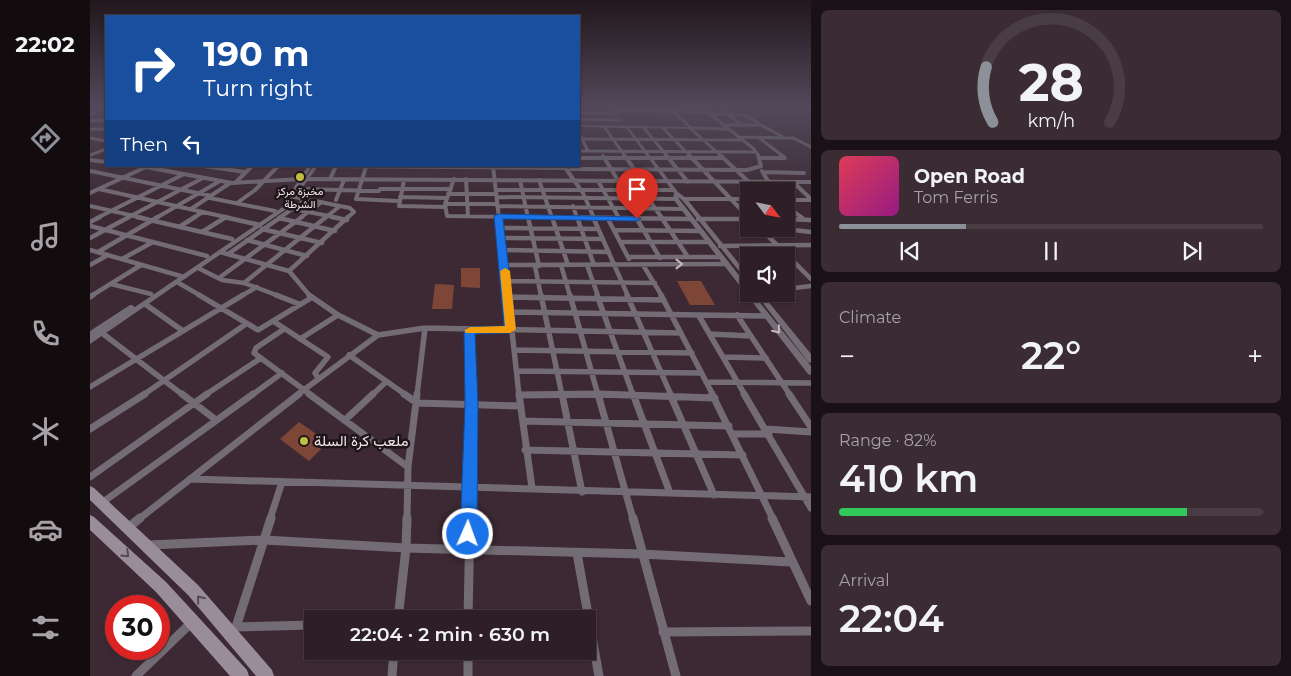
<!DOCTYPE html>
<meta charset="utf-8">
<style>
:root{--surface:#2e1f26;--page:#3a2c32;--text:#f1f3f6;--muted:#a7a2a7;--line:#493d43;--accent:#8c9099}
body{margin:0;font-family:Montserrat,Vazirmatn,sans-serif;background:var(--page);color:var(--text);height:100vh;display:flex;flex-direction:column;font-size:19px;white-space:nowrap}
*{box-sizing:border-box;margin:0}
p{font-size:16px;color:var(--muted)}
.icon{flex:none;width:28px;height:28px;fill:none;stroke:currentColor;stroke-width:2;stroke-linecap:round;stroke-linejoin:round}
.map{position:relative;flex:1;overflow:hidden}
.panel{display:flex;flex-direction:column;gap:10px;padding:10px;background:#191115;width:480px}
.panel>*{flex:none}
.banner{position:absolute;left:15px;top:15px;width:475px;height:152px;border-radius:0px;box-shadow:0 1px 4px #0004,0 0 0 1px var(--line);background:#1a4fa0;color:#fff;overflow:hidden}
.needle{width:32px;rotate:122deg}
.tools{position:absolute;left:650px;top:182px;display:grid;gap:10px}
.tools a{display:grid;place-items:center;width:55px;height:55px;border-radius:0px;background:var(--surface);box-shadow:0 1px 4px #0004,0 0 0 1px var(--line);font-size:25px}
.speed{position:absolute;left:15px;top:595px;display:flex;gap:10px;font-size:25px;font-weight:700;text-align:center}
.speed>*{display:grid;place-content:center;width:65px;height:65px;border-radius:50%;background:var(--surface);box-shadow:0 1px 4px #0004,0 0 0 1px var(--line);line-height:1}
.speed .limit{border:8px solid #d22;background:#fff;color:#111}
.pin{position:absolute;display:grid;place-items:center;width:42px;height:42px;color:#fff;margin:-51px -21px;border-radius:50% 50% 50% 0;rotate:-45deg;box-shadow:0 0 5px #0007}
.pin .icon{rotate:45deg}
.me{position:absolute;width:55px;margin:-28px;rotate:2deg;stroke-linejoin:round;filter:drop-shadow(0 0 4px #0008)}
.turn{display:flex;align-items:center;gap:18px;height:105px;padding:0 15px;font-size:22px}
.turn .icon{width:65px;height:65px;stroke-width:2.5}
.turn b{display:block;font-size:35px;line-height:42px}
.then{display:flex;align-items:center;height:48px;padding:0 15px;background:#0003;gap:10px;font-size:19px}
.big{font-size:38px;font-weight:600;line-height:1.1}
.panel .widget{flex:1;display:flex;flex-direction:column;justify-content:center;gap:8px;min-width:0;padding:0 18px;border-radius:8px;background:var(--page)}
.panel .dial{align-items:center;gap:0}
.dial svg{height:130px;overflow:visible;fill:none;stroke:var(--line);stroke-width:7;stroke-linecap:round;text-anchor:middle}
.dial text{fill:var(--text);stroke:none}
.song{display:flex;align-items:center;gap:15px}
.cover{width:60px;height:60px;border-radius:8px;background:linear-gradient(135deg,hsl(350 70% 55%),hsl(310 70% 35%))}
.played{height:5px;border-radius:2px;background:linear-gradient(90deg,var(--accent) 30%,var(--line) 30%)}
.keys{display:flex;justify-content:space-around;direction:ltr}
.heat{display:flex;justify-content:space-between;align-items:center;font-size:28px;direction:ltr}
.charge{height:8px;border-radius:4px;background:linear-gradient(90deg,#34c759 82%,var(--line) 0)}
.trip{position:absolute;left:214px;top:610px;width:292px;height:50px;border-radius:0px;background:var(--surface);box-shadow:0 1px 4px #0004,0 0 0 1px var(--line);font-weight:600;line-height:50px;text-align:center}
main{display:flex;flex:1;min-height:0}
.menu{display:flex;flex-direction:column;width:90px;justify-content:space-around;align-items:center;background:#120c0f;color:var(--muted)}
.menu .icon{width:35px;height:35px}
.menu .selected{color:var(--accent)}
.menu b{font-size:22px;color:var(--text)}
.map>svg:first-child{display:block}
.green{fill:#7d4637}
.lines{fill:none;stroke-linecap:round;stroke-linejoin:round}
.minor-far5{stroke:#736c74;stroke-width:3}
.minor-far4{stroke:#736c74;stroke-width:4}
.minor-far3{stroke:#736c74;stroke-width:4.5}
.minor-far2{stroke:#736c74;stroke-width:5.5}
.minor-far1{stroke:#736c74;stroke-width:7}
.minor{stroke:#736c74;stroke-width:9}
.tertiary{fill:#736c74;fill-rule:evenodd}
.secondary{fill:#998d9a;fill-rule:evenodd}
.oneway{stroke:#c4b9c0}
.oneway2{stroke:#554b53}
.route{fill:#1a73e8;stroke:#114b97}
.slow{fill:#f59e0b}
.poi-dot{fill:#bfbe41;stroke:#1e1519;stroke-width:2}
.labels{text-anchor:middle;stroke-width:5;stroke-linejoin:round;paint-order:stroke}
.far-poi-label{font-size:11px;fill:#f0e3e9;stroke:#1e1519}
.near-poi-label{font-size:15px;fill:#f0e3e9;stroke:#1e1519;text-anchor:start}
</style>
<main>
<nav class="menu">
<b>22:02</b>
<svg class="icon selected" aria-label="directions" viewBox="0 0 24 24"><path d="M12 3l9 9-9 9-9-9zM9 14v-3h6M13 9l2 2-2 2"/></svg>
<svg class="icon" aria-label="music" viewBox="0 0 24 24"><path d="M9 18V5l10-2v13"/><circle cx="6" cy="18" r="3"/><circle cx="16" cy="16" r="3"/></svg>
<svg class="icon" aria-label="phone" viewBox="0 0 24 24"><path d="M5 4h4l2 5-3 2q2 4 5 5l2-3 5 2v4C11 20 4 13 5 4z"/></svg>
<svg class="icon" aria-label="climate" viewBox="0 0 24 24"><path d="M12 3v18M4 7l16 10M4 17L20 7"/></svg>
<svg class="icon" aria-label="car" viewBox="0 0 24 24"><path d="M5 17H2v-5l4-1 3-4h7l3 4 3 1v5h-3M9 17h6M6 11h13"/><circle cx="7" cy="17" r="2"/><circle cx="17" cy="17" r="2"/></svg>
<svg class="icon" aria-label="filters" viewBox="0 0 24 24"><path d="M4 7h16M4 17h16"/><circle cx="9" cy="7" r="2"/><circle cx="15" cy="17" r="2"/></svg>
</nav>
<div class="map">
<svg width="721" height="676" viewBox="0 0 721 676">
<rect width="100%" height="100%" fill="#3d2933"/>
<!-- green -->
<path class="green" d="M371 268H390V288L371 287Z
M587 281H611L625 305H600Z
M345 284 364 285 362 309H342Z
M209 422 238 442 219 461 190 439Z"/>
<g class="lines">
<!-- minor-far5 -->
<path class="minor-far5" d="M489 107H521
M611 107 664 149 669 156
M627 107 652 125H632
M524 111 616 112
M489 113 526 114
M620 114 655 115 671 125H652
M0 115 10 107
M489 119 531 120
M0 121 16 120
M671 125 693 137
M515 128 535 156
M554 128 577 156
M573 128 600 156
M605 128 637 129
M0 129H16
M601 129 631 156
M489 133 498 151
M648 137 703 138 721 147
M668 137 693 156
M0 138 16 141
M489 139 652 140
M489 151 666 152
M0 155 16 149"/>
<!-- minor-far4 -->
<path class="minor-far4" d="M534 155 553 181
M576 155 598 182
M599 155 659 218
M630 155 659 182
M513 156 529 182
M489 158H632
M670 158H695L691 155
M0 160 16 162
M113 166 156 172
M226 166 475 168
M403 166 409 218
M474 166 493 193 504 218
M56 167 142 183 211 179 721 182
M276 167 266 199 309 201
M481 169 657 170 671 166 668 155
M0 171 122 196
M672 171 684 191
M673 172 714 173
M240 179 246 166
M364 179 355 204 357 216 542 218
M376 179 378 216
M314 180 309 206 355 207
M430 180 438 218
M449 180 462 218
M508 181 529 218
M146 182 162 166
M703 182 721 199
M9 189 140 218
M211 189 289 191
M290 189H361
M406 190H584
M0 193 58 166
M358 194H406
M205 197 260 208 264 212 257 218
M310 197 357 198
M407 197 586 199
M557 197 572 218
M120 198 185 211
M594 199H659
M246 200 254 180
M696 200H721
M147 203 165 190 188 166
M355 204H407
M696 205 712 218
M0 206 53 218
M407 206 593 209
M483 206 487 218
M101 209 140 183
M203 209 249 218
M7 218 92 175
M37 218 111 179
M66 218 130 181
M103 218 113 212
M134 218 136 217
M189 218 217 199
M210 218 232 202
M235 218 250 206"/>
<!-- minor-far3 -->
<path class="minor-far3" d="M47 217 142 239
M134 217 170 225
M242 217 257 220
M409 217 418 296
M438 217 449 266
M440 217 601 219
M462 217 478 265
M487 217 504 265
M503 217 538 296
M528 217 529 219
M571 217 598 257
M711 217 713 219
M189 218 245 231
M518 219 539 259
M547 219 570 258
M608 219H659
M696 219 721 220
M0 222 10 217
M0 226 117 256
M89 227 105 217
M411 228 508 229
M172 229 232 243
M671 229 721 279
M695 229 721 232
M525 230 609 231
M112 232 136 217
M0 238 39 217
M411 238 513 239
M157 240 217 256
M531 242H618
M630 246 721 245
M0 250 94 277
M412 250 519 252
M8 252 68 217
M130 252 199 271 258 217
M138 254 191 217
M539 257H630
M32 259 63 242
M0 265 18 255
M414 265 635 264
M471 265 480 296
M497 265 508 296
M553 265 572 296
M445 266 451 296
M108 268 132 280 154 283 189 296
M199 271 220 296
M129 278 212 217
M416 281 565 283
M87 282 111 296
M154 283 236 217
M21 284 61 294
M696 289 721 286
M1 296 51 265
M151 296 167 287"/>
<!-- minor-far2 -->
<path class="minor-far2" d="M109 295 168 330 221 298
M186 295 209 304
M219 295 248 315 288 335
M418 295 429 395
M451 295 472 395
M480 295 508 395
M507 295 543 395
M537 295 581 395
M571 295 623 395
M0 297 3 295
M418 297 574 300
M55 304 93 331
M420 312 676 316
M647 315 700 395
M609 316 655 395
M183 321 238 357 225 373 228 378
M194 329 166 348 164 353 221 395
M380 330 382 395
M12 333 93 395
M620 334 661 336
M210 339 248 315
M424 350 602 353
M259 355 316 395
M633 357 676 358
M427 371 611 373
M616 382 721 383
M0 387 153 295
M53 395 156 324
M115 395 171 358
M162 395 192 373
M207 395 288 335 335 328 591 333
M282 395 296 382
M327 395 335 328
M432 395H536"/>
<!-- minor-far1 -->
<path class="minor-far1" d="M92 394 126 420
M219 394 318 467
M314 394 327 403 431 406
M429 394 442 488
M472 394 492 492
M508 394 543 519
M543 394 580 493
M580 394 624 495
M622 394 683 519
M654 394 721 508
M699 394 721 427
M429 395 508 394 625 398
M255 420 283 394
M433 421 639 426
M0 429 55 394
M676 429 721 432
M643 434H679
M435 450 653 455
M0 477 117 394
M100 479 721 497
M13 502 163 394
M49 519 209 394
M180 519 192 482
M317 519 318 467 327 394
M380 519 382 394"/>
<!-- minor -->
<path class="minor" d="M543 518 586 676
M682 518 721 601
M39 527 50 518
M59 545 174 540 316 548 552 554 701 562
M487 553 509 676
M308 619 316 548 317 518
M378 619 380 518
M145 627 222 625
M146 627 181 518
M573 632 721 631
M378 651V676
M46 676 102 622
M302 676 304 651"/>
<!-- tertiary -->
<path class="tertiary" d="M576 107H580L602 127H606V129L539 128 588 192 596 198 659 276V282L657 281 592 200 588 197 589 199 659 288V294H663L721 366V375L718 374 599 220 583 199 584 193 536 128 489 127V125L598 127Z
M218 166H222L210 185 224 166H228L198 208 0 344V331L40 305H42L45 307 194 206 201 197 198 196Z
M666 294H672L721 354V363L718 362Z"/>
<!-- secondary -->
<path class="secondary" d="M0 486 4 488 108 585 182 670 184 676H166L98 595 0 500Z
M0 515 4 517 76 582 157 670 159 676H140L66 592 0 530Z"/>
</g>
<!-- one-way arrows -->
<defs><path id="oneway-chevron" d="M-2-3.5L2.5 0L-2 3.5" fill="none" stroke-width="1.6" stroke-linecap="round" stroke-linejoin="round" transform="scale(1.25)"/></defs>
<g class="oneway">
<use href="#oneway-chevron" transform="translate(589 264)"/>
<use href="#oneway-chevron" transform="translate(687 330) rotate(51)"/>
</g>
<g class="oneway2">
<use href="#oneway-chevron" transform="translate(36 554) rotate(43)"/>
<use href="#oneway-chevron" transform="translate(110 599) rotate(-129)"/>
</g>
<!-- sky -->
<linearGradient id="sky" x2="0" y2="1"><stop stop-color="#22171c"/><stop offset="0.53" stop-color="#51495b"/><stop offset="1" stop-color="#51495b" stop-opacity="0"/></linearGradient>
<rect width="721" height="201" fill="url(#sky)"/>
<!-- route -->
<path class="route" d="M408 214 547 217 551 219 547 221 413 219 426 330 420 333 385 334 388 404 387 534 384 540 378 543 372 540 370 534 375 404 374 330 380 327 414 326 404 216Z"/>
<!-- slow -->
<path class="slow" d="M415 268 420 271 426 330 420 333H376L374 330 380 327 415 326 410 271Z"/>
<!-- markers -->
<g class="poi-dot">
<circle cx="210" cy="177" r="5"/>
<circle cx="214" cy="441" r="5"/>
</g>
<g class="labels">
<!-- far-poi labels -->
<g class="far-poi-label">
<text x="210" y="195">مخبزة مركز<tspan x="210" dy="13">الشرطة</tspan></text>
</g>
<!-- near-poi labels -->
<g class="near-poi-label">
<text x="224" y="446">ملعب كرة السلة</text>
</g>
</g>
</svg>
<div class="tools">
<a><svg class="needle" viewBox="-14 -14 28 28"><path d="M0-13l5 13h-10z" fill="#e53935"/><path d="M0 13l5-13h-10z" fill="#a7a2a7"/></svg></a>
<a><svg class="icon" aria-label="sound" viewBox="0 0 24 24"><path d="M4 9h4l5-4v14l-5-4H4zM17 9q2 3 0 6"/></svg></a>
</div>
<div class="speed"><div class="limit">30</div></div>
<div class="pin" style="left:547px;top:219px;background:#d93025"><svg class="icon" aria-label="arrive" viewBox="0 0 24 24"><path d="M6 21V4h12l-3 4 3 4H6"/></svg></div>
<svg class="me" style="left:378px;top:534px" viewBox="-20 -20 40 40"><circle r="17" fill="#1a73e8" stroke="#fff" stroke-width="3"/><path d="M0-11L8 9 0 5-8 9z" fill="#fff"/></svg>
<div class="trip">22:04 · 2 min · 630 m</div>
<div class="banner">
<div class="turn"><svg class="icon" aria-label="right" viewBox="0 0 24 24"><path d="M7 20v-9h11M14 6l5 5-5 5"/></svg><div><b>190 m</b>Turn right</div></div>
<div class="then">Then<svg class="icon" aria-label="left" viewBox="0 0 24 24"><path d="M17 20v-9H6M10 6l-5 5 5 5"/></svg></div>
</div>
</div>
<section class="panel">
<div class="widget dial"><svg viewBox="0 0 100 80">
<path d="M14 69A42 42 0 1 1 86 69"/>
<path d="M14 69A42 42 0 0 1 10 35" stroke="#8c9099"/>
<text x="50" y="56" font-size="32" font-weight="700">28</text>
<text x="50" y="72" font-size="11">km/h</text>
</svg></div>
<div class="widget">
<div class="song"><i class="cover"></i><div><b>Open Road</b><p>Tom Ferris</p></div></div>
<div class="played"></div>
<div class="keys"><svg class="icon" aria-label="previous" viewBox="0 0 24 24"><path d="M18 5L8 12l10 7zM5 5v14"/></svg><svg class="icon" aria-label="pause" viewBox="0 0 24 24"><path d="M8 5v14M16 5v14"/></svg><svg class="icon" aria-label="next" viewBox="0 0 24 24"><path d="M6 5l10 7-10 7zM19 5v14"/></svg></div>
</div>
<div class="widget"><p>Climate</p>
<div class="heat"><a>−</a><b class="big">22°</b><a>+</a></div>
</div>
<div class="widget"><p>Range · 82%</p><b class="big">410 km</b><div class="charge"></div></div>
<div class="widget"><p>Arrival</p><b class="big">22:04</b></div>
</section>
</main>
